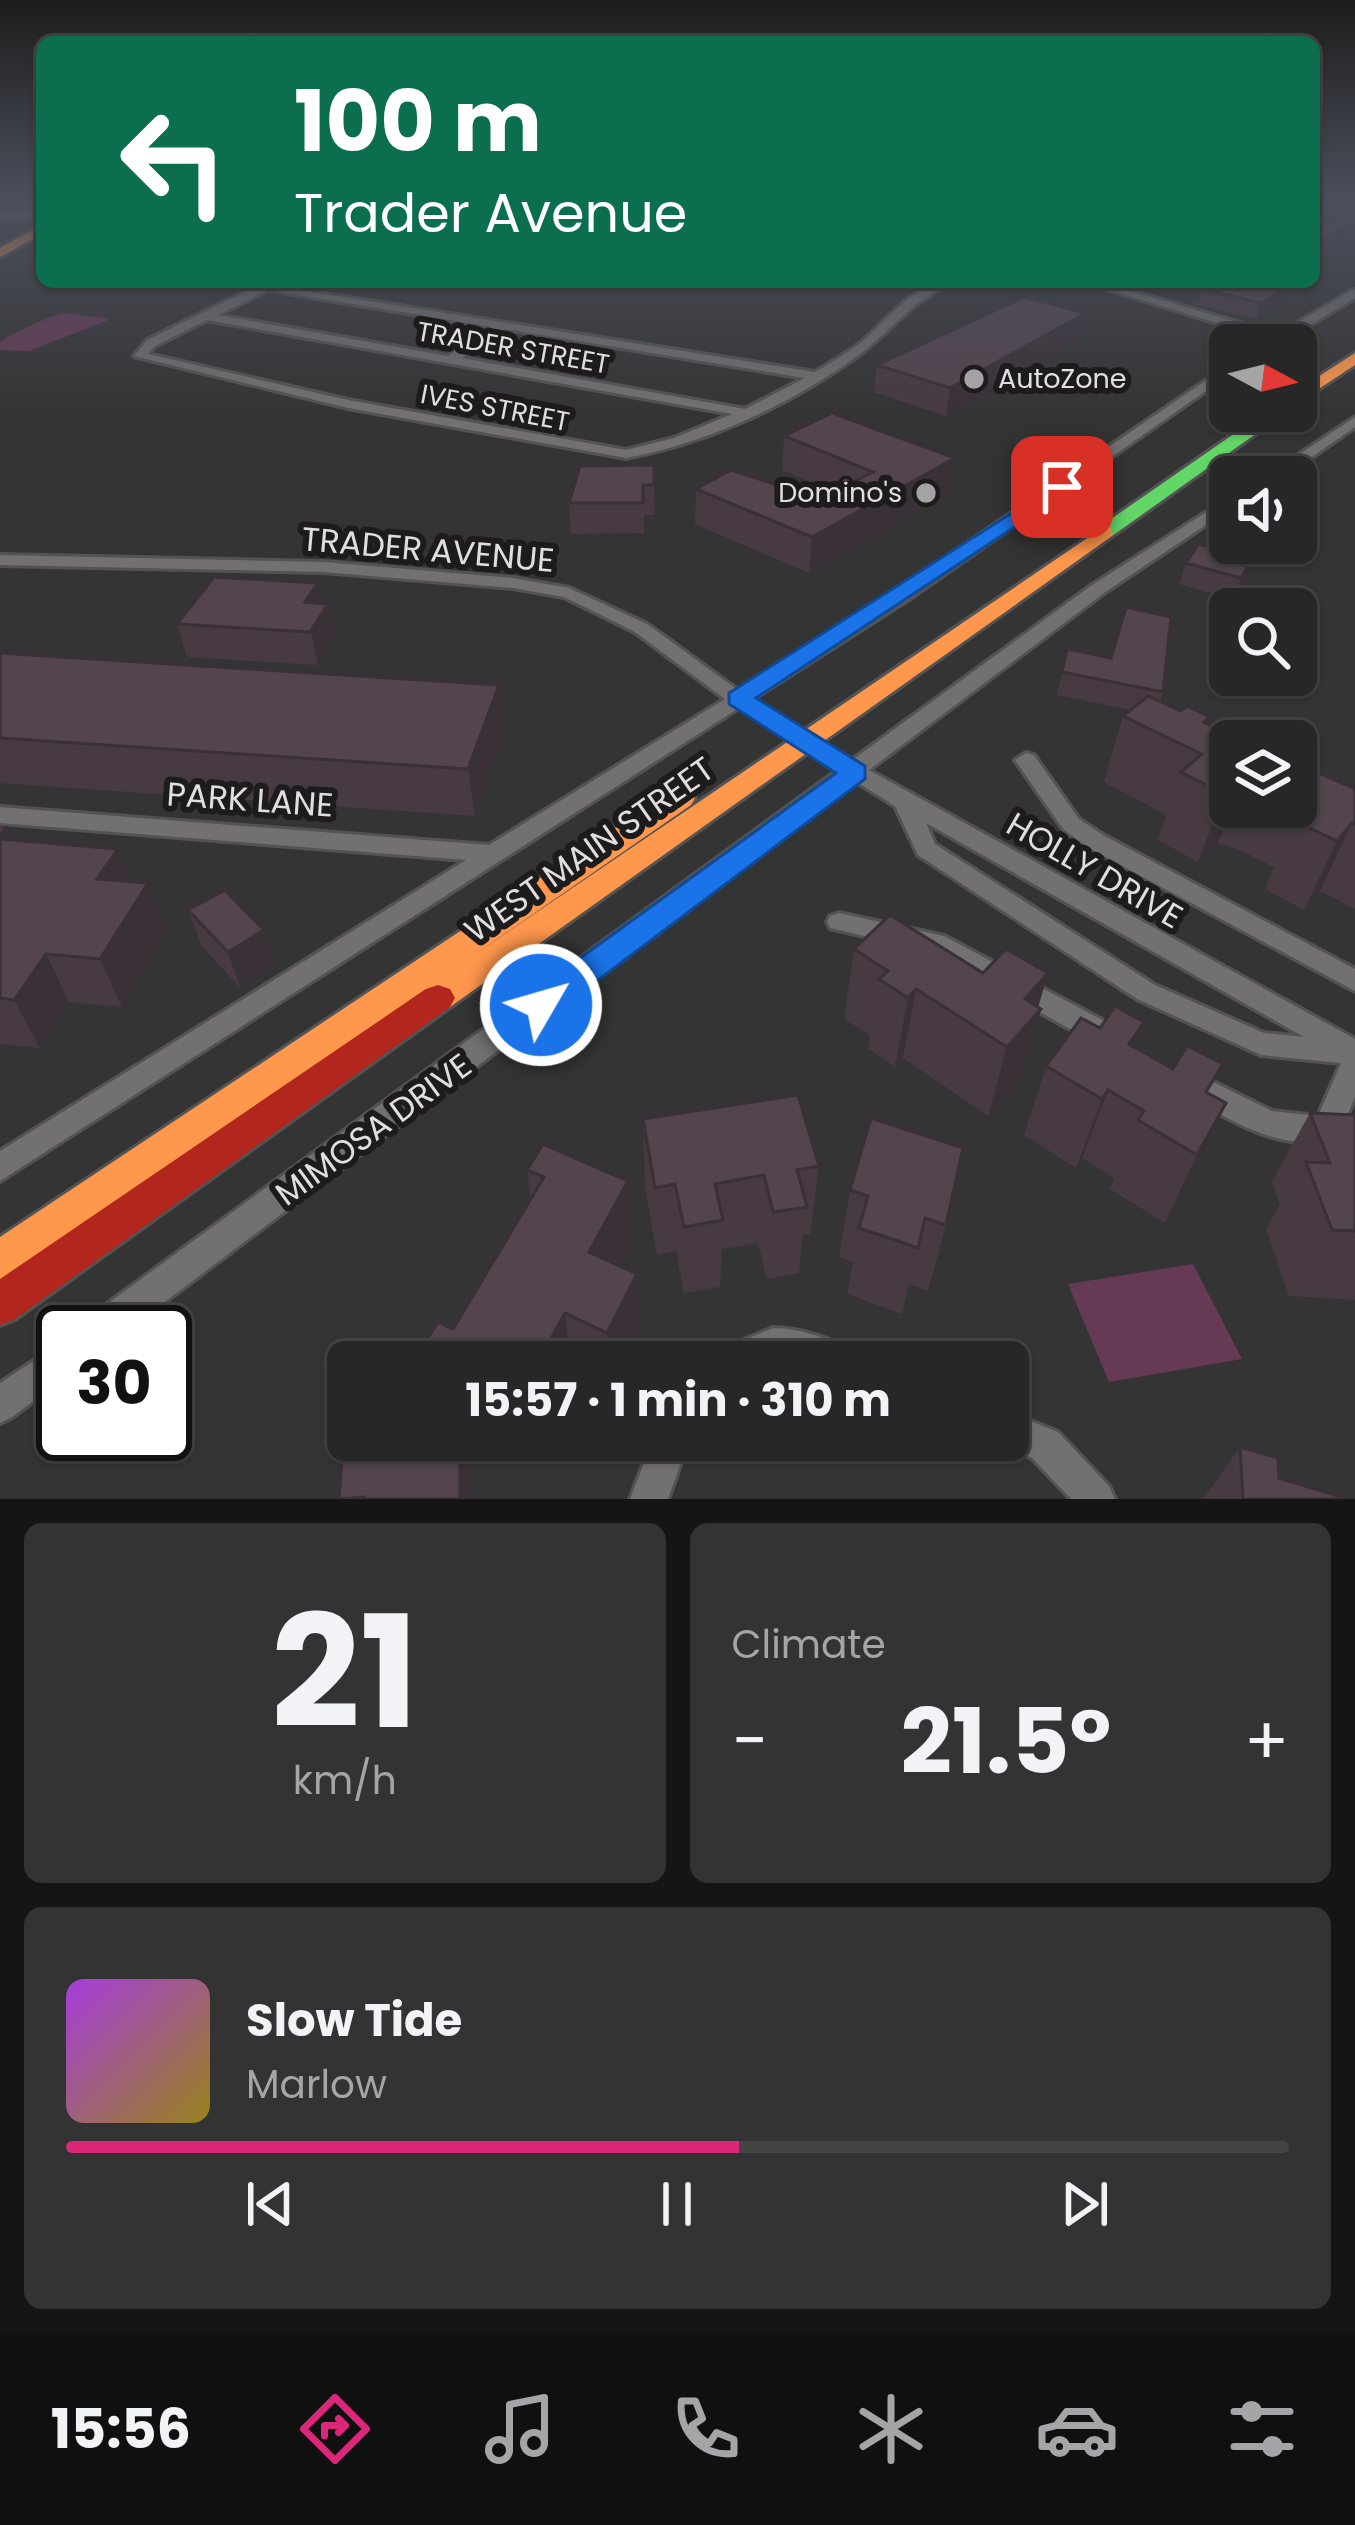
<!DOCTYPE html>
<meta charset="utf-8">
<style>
:root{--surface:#282728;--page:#343334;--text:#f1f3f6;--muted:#a5a5a8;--line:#444445;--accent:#db2777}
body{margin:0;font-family:Poppins,sans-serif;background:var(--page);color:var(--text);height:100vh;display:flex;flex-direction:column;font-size:45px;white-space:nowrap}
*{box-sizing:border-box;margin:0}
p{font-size:39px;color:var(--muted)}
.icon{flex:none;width:66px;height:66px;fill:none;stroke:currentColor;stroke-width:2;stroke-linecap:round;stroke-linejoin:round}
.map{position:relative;height:1499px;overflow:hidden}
.sheet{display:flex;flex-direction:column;gap:24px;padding:24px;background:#161516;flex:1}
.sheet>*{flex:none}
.hud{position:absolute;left:36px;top:36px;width:1284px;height:252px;border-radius:18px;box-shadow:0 3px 9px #0004,0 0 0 3px var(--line);background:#0b6e4f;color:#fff;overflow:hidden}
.needle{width:78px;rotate:97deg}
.buttons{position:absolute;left:1209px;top:324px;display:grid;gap:24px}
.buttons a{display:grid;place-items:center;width:108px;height:108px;border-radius:18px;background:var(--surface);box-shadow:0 3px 9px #0004,0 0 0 3px var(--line);font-size:60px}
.speed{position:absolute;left:36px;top:1305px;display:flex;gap:24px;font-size:60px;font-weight:700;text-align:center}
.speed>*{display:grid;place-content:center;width:156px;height:156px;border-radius:50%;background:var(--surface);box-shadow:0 3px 9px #0004,0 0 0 3px var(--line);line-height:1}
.speed .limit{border:6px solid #111;border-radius:18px;background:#fff;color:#111}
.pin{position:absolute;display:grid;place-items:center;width:102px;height:102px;color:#fff;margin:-51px;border-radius:24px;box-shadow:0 6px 18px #0006}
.me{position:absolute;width:132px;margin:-66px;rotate:52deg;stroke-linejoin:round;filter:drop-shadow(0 0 9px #0008)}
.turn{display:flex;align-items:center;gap:42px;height:252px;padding:0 60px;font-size:54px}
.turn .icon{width:156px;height:156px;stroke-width:2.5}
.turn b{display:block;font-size:84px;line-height:102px}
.big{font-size:90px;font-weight:700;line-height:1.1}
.sheet .card{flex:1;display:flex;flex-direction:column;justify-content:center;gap:18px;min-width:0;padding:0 42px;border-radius:18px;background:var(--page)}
.sheet .dial{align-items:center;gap:0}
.dial b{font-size:156px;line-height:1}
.song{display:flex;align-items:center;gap:36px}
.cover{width:144px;height:144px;border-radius:18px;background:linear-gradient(135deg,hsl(280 70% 55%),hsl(50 70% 35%))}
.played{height:12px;border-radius:6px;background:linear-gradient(90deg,var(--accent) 55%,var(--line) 55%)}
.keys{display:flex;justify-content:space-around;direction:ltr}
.heat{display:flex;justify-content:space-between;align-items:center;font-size:66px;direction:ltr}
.sheet .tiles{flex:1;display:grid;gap:24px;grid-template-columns:1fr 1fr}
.card:last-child{grid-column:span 2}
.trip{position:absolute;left:327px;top:1341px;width:702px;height:120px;border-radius:18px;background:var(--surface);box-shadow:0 3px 9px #0004,0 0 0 3px var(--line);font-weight:700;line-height:120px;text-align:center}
.menu{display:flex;height:192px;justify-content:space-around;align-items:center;background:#101010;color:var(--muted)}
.menu .icon{width:84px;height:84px}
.menu .current{color:var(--accent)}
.menu b{font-size:54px;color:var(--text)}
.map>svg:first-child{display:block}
.green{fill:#663a55}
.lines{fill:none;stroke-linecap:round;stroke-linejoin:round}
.street-casing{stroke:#545353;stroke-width:6}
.fast-casing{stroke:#545353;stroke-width:6}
.slow-casing{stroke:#545353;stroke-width:6}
.jam-casing{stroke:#545353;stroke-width:6}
.street{fill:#727071;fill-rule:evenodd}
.fast{fill:#63d668;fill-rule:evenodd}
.slow{fill:#ff974d;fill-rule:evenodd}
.jam{fill:#b3261e;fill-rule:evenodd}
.wall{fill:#473a43}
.shaded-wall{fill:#3a3037}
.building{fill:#53444e;stroke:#3a3037;stroke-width:3}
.route{fill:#1a73e8;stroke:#114b97;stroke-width:3}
.poi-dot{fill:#a4a2a4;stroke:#1d1b1c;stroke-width:4.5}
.labels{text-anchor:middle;stroke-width:12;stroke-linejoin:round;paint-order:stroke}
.far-street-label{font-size:27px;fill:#e0dedf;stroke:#1d1b1c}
.far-poi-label{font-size:27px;fill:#e0dedf;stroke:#1d1b1c;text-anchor:start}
.street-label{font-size:33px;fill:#e0dedf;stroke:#1d1b1c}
</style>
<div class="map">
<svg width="1355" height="1499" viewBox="0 0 1355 1499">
<rect width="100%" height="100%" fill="#353435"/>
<!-- green -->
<path class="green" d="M66 313 111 319 29 351 0 350V342C10 334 53 314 66 313Z
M1193 1264 1242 1359 1109 1382 1068 1284Z"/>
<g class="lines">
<!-- street casing -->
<g class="street-casing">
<path id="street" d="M0 212H42V218H0Z
M250 282 815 372C832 362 849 352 864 340 889 318 915 282 950 282 938 291 924 298 912 308 893 324 876 343 856 357 789 405 707 443 626 458L348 408 134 356 147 340 255 287 250 286ZM268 290 492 327 448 356 218 315ZM207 320 732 414 674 438 626 450 348 400 148 354 155 346ZM505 329 805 378 745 409 462 358Z
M1083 282H1100L1278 334 1351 291 1355 290V298L1277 345H1262L1269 339Z
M1230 364V374L909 599 753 699 852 760 1092 585 1230 497V509L1104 593 869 770 1355 1039V1097L1338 1137C1291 1154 1241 1127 1201 1103 1189 1096 1177 1092 1171 1080L1175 1072 1185 1068 1272 1111 1318 1116 1341 1063 1261 1055 1137 999 918 855 895 806 855 781 125 1332H80L85 1320 838 770 739 708 0 1181V1151L466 860 0 823V807L489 845 725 699 635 632 564 597 513 588 324 572 0 565V555L324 562 513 578 569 588 647 624 738 690 897 591ZM926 823 1304 1037 1264 1033 1155 985 935 844Z
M1355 417V427L1283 477H1265Z
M1026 753 1034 755 1079 819 1103 835 1355 969V991L1087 847 1063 829 1015 760Z
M839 913 944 936 1110 1024 1114 1032 1110 1040 1100 1043 1090 1040 929 951 830 928 827 922 830 916Z
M773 1328C802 1328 828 1339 854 1350L859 1362H715L720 1350Z
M63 1341V1379L12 1417 0 1423V1383Z
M1008 1412 1058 1432 1109 1486 1115 1499H1071L1032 1458 995 1443 994 1440H1008Z
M653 1440H689L668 1499H630Z"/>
</g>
<!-- fast casing -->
<g class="fast-casing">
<path id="fast" d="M1267 411H1288L1112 536H1098V528Z"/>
</g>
<!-- slow casing -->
<g class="slow-casing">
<path id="slow" d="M42 225V234L0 257V248Z
M1355 353V365L1296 404V391Z
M1105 526 1112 528V536L450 1007 438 1011 426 1007 421 998 426 989 15 1275 0 1281V1237L671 791H691L695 798 691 805 471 957Z"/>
</g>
<!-- jam casing -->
<g class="jam-casing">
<path id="jam" d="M438 985 450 989 455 998 450 1007 15 1319 0 1325V1279L426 989Z"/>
</g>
<!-- street -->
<use href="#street" class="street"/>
<!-- fast -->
<use href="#fast" class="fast"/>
<!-- slow -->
<use href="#slow" class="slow"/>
<!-- jam -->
<use href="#jam" class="jam"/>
</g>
<!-- wall -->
<path class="wall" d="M1218 282H1313L1256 319 1198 305 1202 289Z
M1086 313 1080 338 946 416 874 392 877 365Z
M784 436 950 493 809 573 695 524 696 489 820 499 834 492 782 470Z
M654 465 655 515H644V533L571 534 569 503Z
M1253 559 1245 580 1234 600 1179 584 1186 563Z
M322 603 335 636 318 665 187 657 177 624Z
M1067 649 1163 692 1160 702 1181 711 1210 717 1207 724 1230 807H1296V763L1355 789V909L1320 891 1304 910 1265 889 1274 867 1236 848 1218 843 1198 862 1158 840 1166 815 1104 782 1123 716 1131 710 1057 695Z
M0 653 499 685 504 729 475 816 0 783Z
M0 825 14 840 118 849 131 882 167 931 122 1007 69 1002 40 1048 0 1044Z
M188 910 276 966 240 988 202 946Z
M854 949 1041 1009 1021 1078 988 1116 903 1058 895 1067 868 1048 870 1036 844 1018Z
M1135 1047 1226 1103 1193 1171 1165 1223 1110 1189 1114 1178 1082 1158 1076 1168 1024 1135 1046 1066Z
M1310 1113 1355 1115V1300L1289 1296 1266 1229 1280 1205 1272 1181Z
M643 1119 819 1166 810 1234 803 1235 799 1273 767 1279 758 1243 722 1249 720 1287 684 1293 676 1251 657 1255 645 1187Z
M527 1170 628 1181 631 1248 621 1267 637 1274 640 1339 629 1362H421L418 1354 453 1329 531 1199Z
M850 1190 946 1225 928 1291 909 1284 902 1314 847 1294 853 1262 839 1257Z
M480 1440H540L527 1465Z
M1240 1447 1279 1478 1348 1499H1203Z"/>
<!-- shaded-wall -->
<path class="shaded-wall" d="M0 201H42V204L0 210Z
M1346 224 1339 243 1314 261 1316 244Z
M1295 282H1313L1256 319 1261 303Z
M1086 313 1080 338 946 416 950 388Z
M955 458 950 493 809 573 812 537Z
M1253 559 1245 580 1234 600 1241 578Z
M318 583 324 610 328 604 335 636 318 665 305 602Z
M499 685 504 729 475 816 468 769Z
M1230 788 1232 807 1218 843 1198 862 1224 794Z
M1352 823 1320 891 1304 910 1337 841Z
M7 825 29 872 0 846V834Z
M118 849 137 896 97 879Z
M148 883 167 931 122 1007 100 959Z
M264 930 276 966 240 988 228 952Z
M46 954 69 1002 40 1048 14 1000Z
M1048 973 1036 1015 1041 1009 1021 1078 988 1116 1007 1047 1025 999Z
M916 989 903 1058 895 1067 908 998Z
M1144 1022 1118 1091 1129 1044Z
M1108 1090 1082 1158 1076 1168 1102 1099Z
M1226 1103 1193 1171 1165 1223 1197 1155Z
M628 1181 631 1248 595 1318 589 1252Z
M637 1274 640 1339 629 1362H610L607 1333Z
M565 1313 571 1362H538Z
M522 1440H540L527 1465Z
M460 1441 476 1499H460Z"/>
<!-- building -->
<path class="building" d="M1314 218 1346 224 1316 244 1314 243Z
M1218 282H1295L1261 303 1202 289Z
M1024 297 1086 313 950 388 877 365Z
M832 413 955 458 812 537 696 489 731 470 820 499 873 472 784 436Z
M654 465V485H643V503H569L580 466Z
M1199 544 1253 559 1241 578 1186 563Z
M214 577 318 583 305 602 328 604 310 632 177 624Z
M1126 607 1171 617 1163 692 1062 672 1067 649 1111 658Z
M0 653 499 685 468 769 0 738Z
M1148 696 1181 711 1187 706 1210 717 1204 722 1246 741H1230V788L1224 794 1181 772 1202 754 1123 716Z
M1296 763 1355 789V824L1352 823 1337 841 1295 821 1311 803 1296 795Z
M0 839 118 849 97 879 148 883 100 959 46 954 14 1000 0 998Z
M225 890 264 930 228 952 188 910Z
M890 915 983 973 1006 949 1048 973 1025 999 1041 1009 1007 1047 916 989 908 998 879 979 888 971 854 949Z
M1115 1006 1144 1022 1129 1044 1173 1069 1187 1046 1223 1064 1206 1092 1226 1103 1197 1155 1138 1120 1144 1111 1108 1090 1102 1099 1046 1066 1081 1018 1100 1028Z
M798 1095 819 1166 797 1170 807 1207 773 1212 764 1175 715 1184 723 1220 684 1227 675 1184 655 1188 643 1119Z
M1310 1113 1355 1115V1231L1332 1230 1306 1162 1330 1163Z
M871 1118 963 1148 946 1225 925 1218 918 1248 859 1228 868 1196 850 1190Z
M543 1144 628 1181 589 1252 637 1274 607 1333 565 1313 538 1362H433L418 1354 438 1322 453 1329 544 1177 527 1170Z
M460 1441V1499H364V1497L339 1499 342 1459Z
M1240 1447 1278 1458 1279 1478 1348 1499H1243Z"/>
<!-- sky -->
<linearGradient id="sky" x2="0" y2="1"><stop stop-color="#1d1d1d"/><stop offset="0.49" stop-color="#4b505c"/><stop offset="1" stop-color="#4b505c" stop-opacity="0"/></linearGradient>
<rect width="1355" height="411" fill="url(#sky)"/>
<!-- route -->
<path class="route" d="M1062 481 1072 487 1069 491 756 698 865 766V779L553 1014H529L524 1005 529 995 836 773 729 704V693Z"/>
<!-- markers -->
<g class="poi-dot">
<circle cx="974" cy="379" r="12"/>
<circle cx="926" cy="493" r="12"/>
</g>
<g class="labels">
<!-- far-street labels -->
<g class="far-street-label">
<text transform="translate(513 348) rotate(10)" y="9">TRADER STREET</text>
<text transform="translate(495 408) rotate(11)" y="9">IVES STREET</text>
</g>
<!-- far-poi labels -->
<g class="far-poi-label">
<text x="998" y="388">AutoZone</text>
<text x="902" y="502" text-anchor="end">Domino's</text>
</g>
<!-- street labels -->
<g class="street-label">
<text transform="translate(428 549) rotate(5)" y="12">TRADER AVENUE</text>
<text transform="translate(250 799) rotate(4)" y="12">PARK LANE</text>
<text transform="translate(589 849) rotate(-35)" y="12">WEST MAIN STREET</text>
<text transform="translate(1095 870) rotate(30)" y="12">HOLLY DRIVE</text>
<text transform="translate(373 1129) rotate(-36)" y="12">MIMOSA DRIVE</text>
</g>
</g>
</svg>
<div class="buttons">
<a><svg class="needle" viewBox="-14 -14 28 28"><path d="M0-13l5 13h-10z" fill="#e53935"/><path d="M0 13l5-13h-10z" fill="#a5a5a8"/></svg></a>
<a><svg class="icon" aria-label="sound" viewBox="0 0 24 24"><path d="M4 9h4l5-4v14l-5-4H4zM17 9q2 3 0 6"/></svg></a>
<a><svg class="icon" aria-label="search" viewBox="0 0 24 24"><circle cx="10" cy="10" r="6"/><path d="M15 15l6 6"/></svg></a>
<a><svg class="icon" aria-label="layers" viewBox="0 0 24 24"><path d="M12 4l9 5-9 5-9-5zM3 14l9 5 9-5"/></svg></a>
</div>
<div class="speed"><div class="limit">30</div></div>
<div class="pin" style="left:1062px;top:487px;background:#d93025"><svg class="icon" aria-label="arrive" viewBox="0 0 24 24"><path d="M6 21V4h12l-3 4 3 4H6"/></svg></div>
<svg class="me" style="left:541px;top:1005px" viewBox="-20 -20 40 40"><circle r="17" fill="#1a73e8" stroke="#fff" stroke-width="3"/><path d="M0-11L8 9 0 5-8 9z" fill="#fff"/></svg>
<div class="trip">15:57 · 1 min · 310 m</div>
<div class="hud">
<div class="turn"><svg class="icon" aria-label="left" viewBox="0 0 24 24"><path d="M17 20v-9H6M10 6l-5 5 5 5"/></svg><div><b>100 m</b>Trader Avenue</div></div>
</div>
</div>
<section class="sheet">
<div class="tiles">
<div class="card dial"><b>21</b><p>km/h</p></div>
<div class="card"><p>Climate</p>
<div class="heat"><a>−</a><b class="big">21.5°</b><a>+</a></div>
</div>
<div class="card">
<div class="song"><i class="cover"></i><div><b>Slow Tide</b><p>Marlow</p></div></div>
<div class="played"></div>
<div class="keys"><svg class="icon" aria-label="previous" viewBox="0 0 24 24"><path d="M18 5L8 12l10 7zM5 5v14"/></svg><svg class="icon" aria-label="pause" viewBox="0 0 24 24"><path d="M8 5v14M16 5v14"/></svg><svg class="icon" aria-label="next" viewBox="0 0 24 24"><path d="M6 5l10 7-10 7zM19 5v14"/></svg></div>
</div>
</div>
</section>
<nav class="menu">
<b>15:56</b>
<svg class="icon current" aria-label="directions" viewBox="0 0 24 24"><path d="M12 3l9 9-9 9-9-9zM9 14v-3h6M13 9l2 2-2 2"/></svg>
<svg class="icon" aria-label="music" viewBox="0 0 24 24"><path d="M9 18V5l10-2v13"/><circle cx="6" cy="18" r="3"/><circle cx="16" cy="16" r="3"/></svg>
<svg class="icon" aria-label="phone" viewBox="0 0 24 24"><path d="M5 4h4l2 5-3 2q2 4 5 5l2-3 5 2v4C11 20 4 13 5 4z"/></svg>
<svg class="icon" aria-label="climate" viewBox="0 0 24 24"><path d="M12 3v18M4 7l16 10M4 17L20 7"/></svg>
<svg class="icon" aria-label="car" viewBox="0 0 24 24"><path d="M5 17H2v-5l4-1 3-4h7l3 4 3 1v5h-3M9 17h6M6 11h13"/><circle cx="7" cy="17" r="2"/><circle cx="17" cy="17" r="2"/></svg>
<svg class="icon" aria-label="filters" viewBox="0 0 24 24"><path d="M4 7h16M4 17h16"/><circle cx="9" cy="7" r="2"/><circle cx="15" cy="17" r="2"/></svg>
</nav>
